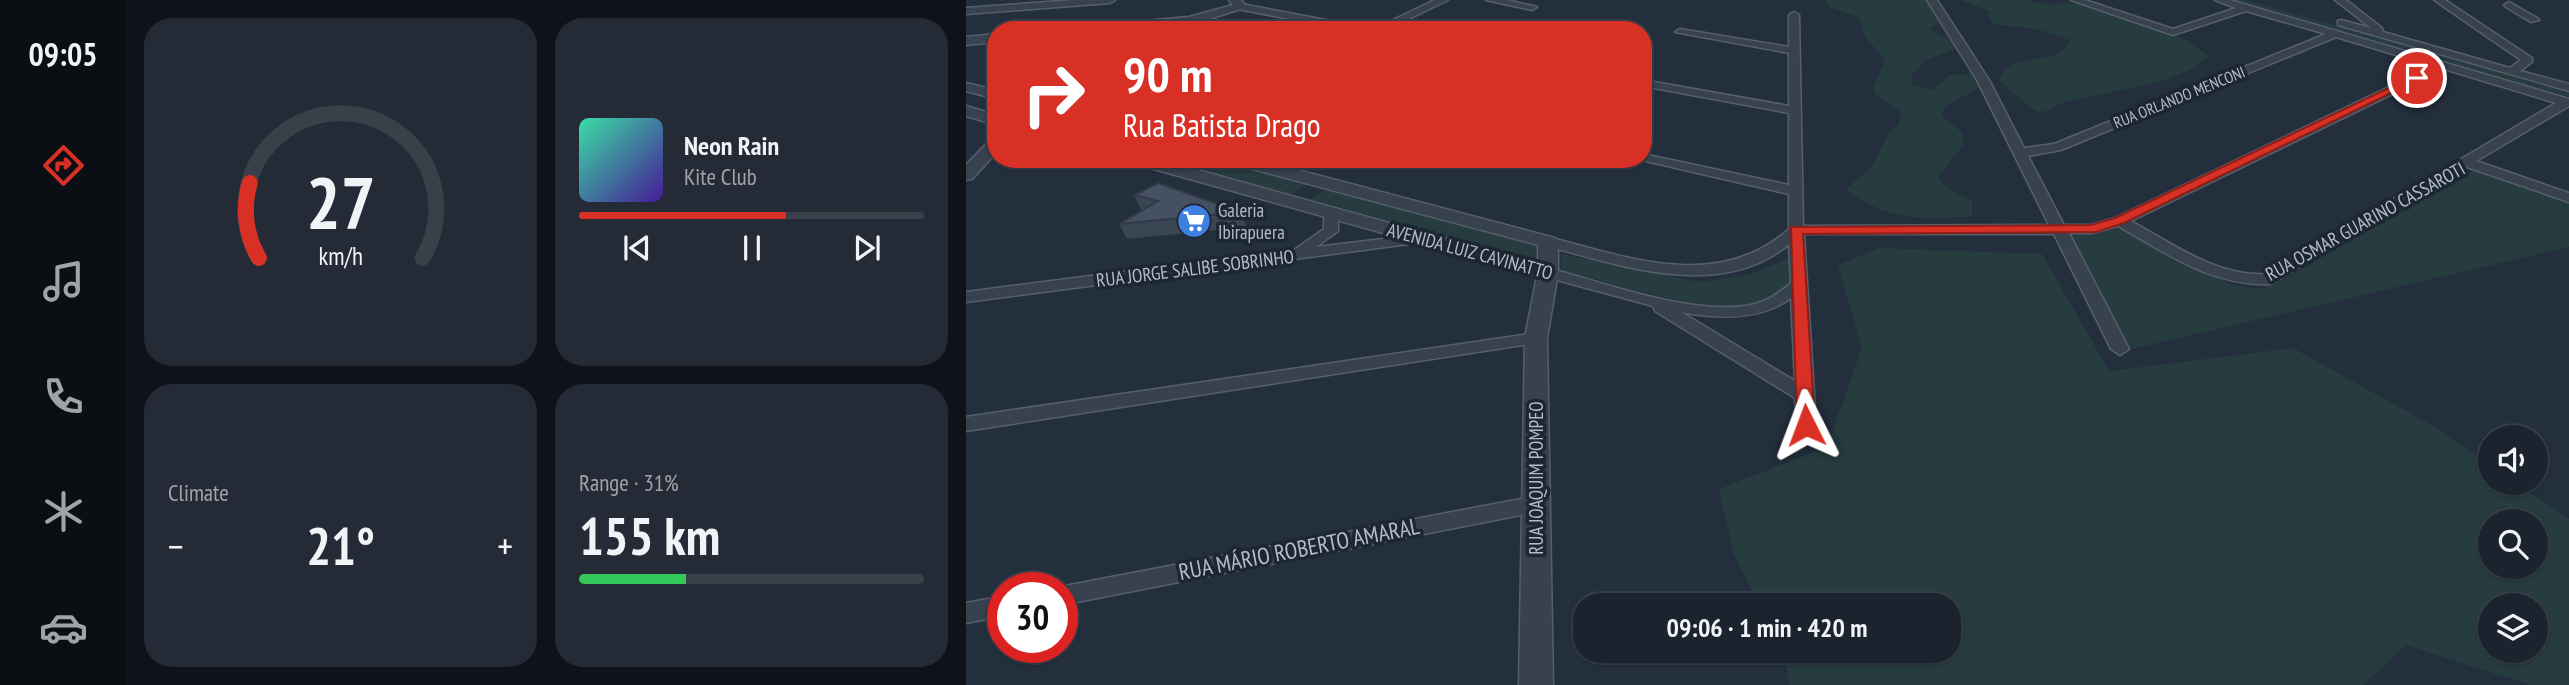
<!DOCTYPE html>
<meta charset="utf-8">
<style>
:root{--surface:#1b232e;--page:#242b36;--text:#f1f3f6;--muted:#a0a4aa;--line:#39404a;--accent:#d93025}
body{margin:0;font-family:"PT Sans Narrow",sans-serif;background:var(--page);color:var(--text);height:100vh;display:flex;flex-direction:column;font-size:26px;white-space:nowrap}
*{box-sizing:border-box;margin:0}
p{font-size:23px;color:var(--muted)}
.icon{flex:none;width:38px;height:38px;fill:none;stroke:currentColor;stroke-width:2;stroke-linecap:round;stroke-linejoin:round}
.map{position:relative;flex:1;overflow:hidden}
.sheet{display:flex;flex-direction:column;gap:18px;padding:18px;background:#0f1319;width:840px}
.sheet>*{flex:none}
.guide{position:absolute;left:21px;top:21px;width:665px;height:147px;border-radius:28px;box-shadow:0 2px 5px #0004,0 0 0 2px var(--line);background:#d93025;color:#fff;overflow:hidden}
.buttons{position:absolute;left:1512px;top:425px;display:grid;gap:14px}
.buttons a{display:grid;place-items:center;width:70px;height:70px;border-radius:50%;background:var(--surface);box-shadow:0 2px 5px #0004,0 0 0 2px var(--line);font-size:35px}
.speed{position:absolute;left:21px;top:572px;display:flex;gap:14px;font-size:35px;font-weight:700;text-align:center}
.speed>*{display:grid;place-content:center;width:91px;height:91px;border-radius:50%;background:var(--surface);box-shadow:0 2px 5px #0004,0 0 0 2px var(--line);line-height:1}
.speed .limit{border:10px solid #d22;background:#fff;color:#111}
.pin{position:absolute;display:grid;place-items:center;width:60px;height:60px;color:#fff;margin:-30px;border:4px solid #fff;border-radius:50%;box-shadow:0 2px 7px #0007}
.me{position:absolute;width:77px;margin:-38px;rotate:357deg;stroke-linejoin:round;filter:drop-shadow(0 0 5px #0008)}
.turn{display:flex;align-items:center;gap:24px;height:147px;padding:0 21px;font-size:32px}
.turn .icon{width:91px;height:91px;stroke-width:2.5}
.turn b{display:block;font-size:49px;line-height:60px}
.big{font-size:52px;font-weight:700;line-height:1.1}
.sheet .card{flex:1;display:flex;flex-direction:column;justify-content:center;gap:10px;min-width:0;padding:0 24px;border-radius:28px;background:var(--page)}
.sheet .dial{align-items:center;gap:0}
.dial svg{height:182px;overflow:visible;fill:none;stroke:var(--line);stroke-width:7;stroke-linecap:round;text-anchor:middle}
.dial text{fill:var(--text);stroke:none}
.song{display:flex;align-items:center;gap:21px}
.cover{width:84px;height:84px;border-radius:10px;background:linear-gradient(135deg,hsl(160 70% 55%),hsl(260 70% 35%))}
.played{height:7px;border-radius:4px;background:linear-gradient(90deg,var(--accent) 60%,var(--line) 60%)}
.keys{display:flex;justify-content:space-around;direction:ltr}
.heat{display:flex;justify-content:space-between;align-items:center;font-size:38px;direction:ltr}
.charge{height:10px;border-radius:5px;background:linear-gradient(90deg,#34c759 31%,var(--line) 0)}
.sheet .tiles{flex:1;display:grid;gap:18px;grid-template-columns:repeat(2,1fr)}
.trip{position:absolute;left:607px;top:593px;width:388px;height:70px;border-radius:28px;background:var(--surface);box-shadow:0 2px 5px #0004,0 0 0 2px var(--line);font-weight:700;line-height:70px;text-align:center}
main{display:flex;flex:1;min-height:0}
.dock{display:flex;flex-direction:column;width:126px;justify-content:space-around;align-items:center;background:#0b0e12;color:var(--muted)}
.dock .icon{width:49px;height:49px}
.dock .current{color:var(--accent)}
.dock b{font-size:32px;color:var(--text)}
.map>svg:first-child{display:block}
.green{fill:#263c3f;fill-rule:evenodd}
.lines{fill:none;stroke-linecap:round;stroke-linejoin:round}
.minor-casing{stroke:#565f6c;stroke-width:3}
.tertiary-casing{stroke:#565f6c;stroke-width:3}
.minor{fill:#38414e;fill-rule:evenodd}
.tertiary{fill:#38414e;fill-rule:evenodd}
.wall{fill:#3b4654}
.building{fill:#455162;stroke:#303945;stroke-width:2}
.route{fill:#d93025;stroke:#8d1f18;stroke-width:2}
.labels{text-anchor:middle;stroke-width:7;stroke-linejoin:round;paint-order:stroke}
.far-street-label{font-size:16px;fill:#b4bcc9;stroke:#1d2633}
.poi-label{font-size:19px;fill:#b4bcc9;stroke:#1d2633;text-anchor:start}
.street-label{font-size:19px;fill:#b4bcc9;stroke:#1d2633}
.near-street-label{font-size:23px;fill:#b4bcc9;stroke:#1d2633}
</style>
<main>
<nav class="dock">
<b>09:05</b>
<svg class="icon current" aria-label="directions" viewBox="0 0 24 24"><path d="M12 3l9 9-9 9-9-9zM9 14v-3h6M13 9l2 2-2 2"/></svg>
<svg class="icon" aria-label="music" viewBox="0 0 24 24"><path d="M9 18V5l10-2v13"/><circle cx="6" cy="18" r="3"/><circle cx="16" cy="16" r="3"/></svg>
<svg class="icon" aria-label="phone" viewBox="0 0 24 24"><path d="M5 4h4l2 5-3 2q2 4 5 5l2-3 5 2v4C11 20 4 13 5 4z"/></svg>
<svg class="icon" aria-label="climate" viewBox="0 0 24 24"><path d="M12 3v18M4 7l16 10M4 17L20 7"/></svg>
<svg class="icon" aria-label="car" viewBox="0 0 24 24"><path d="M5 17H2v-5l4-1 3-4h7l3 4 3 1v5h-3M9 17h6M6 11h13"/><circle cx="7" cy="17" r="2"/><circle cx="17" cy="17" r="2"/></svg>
</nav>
<section class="sheet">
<div class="tiles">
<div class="card dial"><svg viewBox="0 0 100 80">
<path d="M14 69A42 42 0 1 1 86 69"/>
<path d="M14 69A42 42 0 0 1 10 36" stroke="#d93025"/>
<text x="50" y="56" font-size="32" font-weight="700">27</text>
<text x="50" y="72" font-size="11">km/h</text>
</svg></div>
<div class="card">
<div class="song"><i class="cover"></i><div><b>Neon Rain</b><p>Kite Club</p></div></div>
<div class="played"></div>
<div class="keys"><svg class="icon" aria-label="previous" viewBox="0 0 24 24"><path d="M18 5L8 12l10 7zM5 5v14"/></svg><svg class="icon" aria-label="pause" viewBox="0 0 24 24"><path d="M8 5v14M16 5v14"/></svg><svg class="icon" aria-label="next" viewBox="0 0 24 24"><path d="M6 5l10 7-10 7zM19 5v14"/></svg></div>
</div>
<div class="card"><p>Climate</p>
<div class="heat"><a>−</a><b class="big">21°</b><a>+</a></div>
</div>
<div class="card"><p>Range · 31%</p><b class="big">155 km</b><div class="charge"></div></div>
</div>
</section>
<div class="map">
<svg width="1603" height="685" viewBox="0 0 1603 685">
<rect width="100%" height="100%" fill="#242f3e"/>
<!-- green -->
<path class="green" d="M859 0H968L977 8 975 15 978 18 963 29 988 42 987 50 960 60 946 75V85L966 90 984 75 1011 73 1015 82 1013 88 978 107 975 116 996 132 998 144 972 177 984 190 1006 201V216C961 221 916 220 880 189L906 167 923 133 933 124 935 113 910 95 907 86C924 51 921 67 901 38 896 32 896 24 892 17L865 8Z
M994 0H1060L1085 5 1099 2 1118 5 1221 40 1242 56C1215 86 1134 91 1095 104 1089 106 1082 112 1075 112 1066 112 1041 87 1033 80 1041 49 1092 70 1104 40L1070 29 1027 24 1023 18V11Z
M1264 0H1281L1603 93V99Z
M190 159H246L341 185 321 196Z
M1510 169 1603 202V247L1166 349 1102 234 1157 229 1264 284 1290 289 1306 286Z
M362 189 573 247 575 264 344 199Z
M914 248 1076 254 1143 371 1327 348 1469 427 1524 465V483H1550L1603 519V685H1564L1440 645 1397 685H823L820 662 814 651H984V606L793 605 768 555 753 489 861 447 896 348 872 265ZM1524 522H1570V567H1524ZM1524 606H1570V651H1524Z
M595 254 733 282 783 275 823 258 824 283C816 290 808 297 798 301 750 320 646 282 596 270Z"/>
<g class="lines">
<!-- minor casing -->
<g class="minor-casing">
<path id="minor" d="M108 0H149L144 3 0 14V8Z
M469 0H482L420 30H406Z
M520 0H541L571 7 566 10Z
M961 0H971L1023 80 1058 148 1088 144 1360 34 1280 11 1207 35 1105 0H1119L1207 29 1270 8 1249 0H1264L1603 99V106L1510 161 1603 193V202L1501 167 1305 284C1247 287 1200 253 1152 226L1125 233H1103L1163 349 1154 355 1145 349 1088 234H838L850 425 847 430H833L830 425 829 398 689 311 687 306 576 276 574 273 582 268C637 282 745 323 798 301 808 297 816 290 825 283L823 244C755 302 653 265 577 245L574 242 582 237C664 258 752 292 823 229V194L671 159H677V154L823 185V113L677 86V80L823 106V53L709 32 714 29 823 47V15L828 12 833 15 837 226 1083 225 1011 80ZM1370 37 1467 66 1149 218 1125 225H1098L1062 156 1095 150ZM1478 69 1590 103 1301 274C1251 277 1207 244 1165 221ZM825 298 829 381 715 312C752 319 794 321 825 298Z
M1369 0H1380L1416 28 1417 32 1544 68 1555 60 1468 0H1479L1566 58V62L1554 71 1603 84V91L1372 25V21L1375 20 1405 28Z
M1543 2 1571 18 1573 20 1565 22 1540 7 1538 5Z
M275 4 397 27 402 30H380L272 9 270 7Z
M365 209 372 213V231L350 247 458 234 465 238 458 242 0 302V292L328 250 358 229V213Z
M570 333 579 338 576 342 0 431V417Z
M570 496 578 498 581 504 578 510 570 512 96 605V588H88Z
M37 596V616L0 623V603Z"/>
</g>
<!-- tertiary casing -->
<g class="tertiary-casing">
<path id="tertiary" d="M263 0H275L281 7 224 25 117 30 123 26 223 17 267 5Z
M30 34V42L0 45V37Z
M0 83 30 90V99L0 91Z
M0 106 30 115V125L0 116Z
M30 138V153L6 179 0 180V165L24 140Z
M164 159H192L572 264V245L264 163 262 159H291L589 238 592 242V273L581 338 587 685H553L559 338 571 276 166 163Z"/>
</g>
<!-- minor -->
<use href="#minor" class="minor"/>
<!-- tertiary -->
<use href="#tertiary" class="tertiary"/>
</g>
<!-- wall -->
<path class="wall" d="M168 195 275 212 281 227 161 239 153 224 177 210H175Z"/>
<!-- building -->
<path class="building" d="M192 183 275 212 153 224 192 201 168 195Z"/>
<!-- route -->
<path class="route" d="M1448 76 1456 78 1158 223 1130 232 837 234 849 425 840 431 831 425 825 227 1125 225 1149 218Z"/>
<!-- icons -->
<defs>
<g id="supermarket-disc" transform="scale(1.75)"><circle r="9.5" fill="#3f7fe0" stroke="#1d2633"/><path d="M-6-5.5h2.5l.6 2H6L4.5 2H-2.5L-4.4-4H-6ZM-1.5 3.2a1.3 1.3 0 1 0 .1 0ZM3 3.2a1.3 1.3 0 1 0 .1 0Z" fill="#fff"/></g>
</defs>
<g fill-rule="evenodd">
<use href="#supermarket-disc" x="228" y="221"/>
</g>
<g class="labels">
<!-- far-street labels -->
<g class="far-street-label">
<text transform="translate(1213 97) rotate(-22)" y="6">RUA ORLANDO MENCONI</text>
</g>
<!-- poi labels -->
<g class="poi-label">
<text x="252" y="217">Galeria<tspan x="252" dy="22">Ibirapuera</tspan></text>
</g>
<!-- street labels -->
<g class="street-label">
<text transform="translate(1399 221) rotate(-29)" y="7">RUA OSMAR GUARINO CASSAROTI</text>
<text transform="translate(504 251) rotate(15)" y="7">AVENIDA LUIZ CAVINATTO</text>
<text transform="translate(229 268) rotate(-7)" y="7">RUA JORGE SALIBE SOBRINHO</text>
<text transform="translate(570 478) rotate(-90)" y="7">RUA JOAQUIM POMPEO</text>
</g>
<!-- near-street labels -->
<g class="near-street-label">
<text transform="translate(333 549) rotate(-11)" y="8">RUA MÁRIO ROBERTO AMARAL</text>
</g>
</g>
</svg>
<div class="buttons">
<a><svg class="icon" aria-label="sound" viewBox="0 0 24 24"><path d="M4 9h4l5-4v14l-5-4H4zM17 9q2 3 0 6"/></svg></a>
<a><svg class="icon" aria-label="search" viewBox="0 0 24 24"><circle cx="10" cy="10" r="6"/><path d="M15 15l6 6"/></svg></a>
<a><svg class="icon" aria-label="layers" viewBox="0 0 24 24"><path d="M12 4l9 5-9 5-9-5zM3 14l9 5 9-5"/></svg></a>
</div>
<div class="speed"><div class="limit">30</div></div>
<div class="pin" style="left:1451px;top:78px;background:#d93025"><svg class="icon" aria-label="arrive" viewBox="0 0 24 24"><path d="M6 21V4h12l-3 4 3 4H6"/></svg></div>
<svg class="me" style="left:840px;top:425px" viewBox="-20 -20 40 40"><path d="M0-17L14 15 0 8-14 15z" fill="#d93025" stroke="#fff" stroke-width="4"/></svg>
<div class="trip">09:06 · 1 min · 420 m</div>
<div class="guide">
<div class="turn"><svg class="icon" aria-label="right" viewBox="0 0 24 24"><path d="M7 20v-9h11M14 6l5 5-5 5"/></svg><div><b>90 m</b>Rua Batista Drago</div></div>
</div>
</div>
</main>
